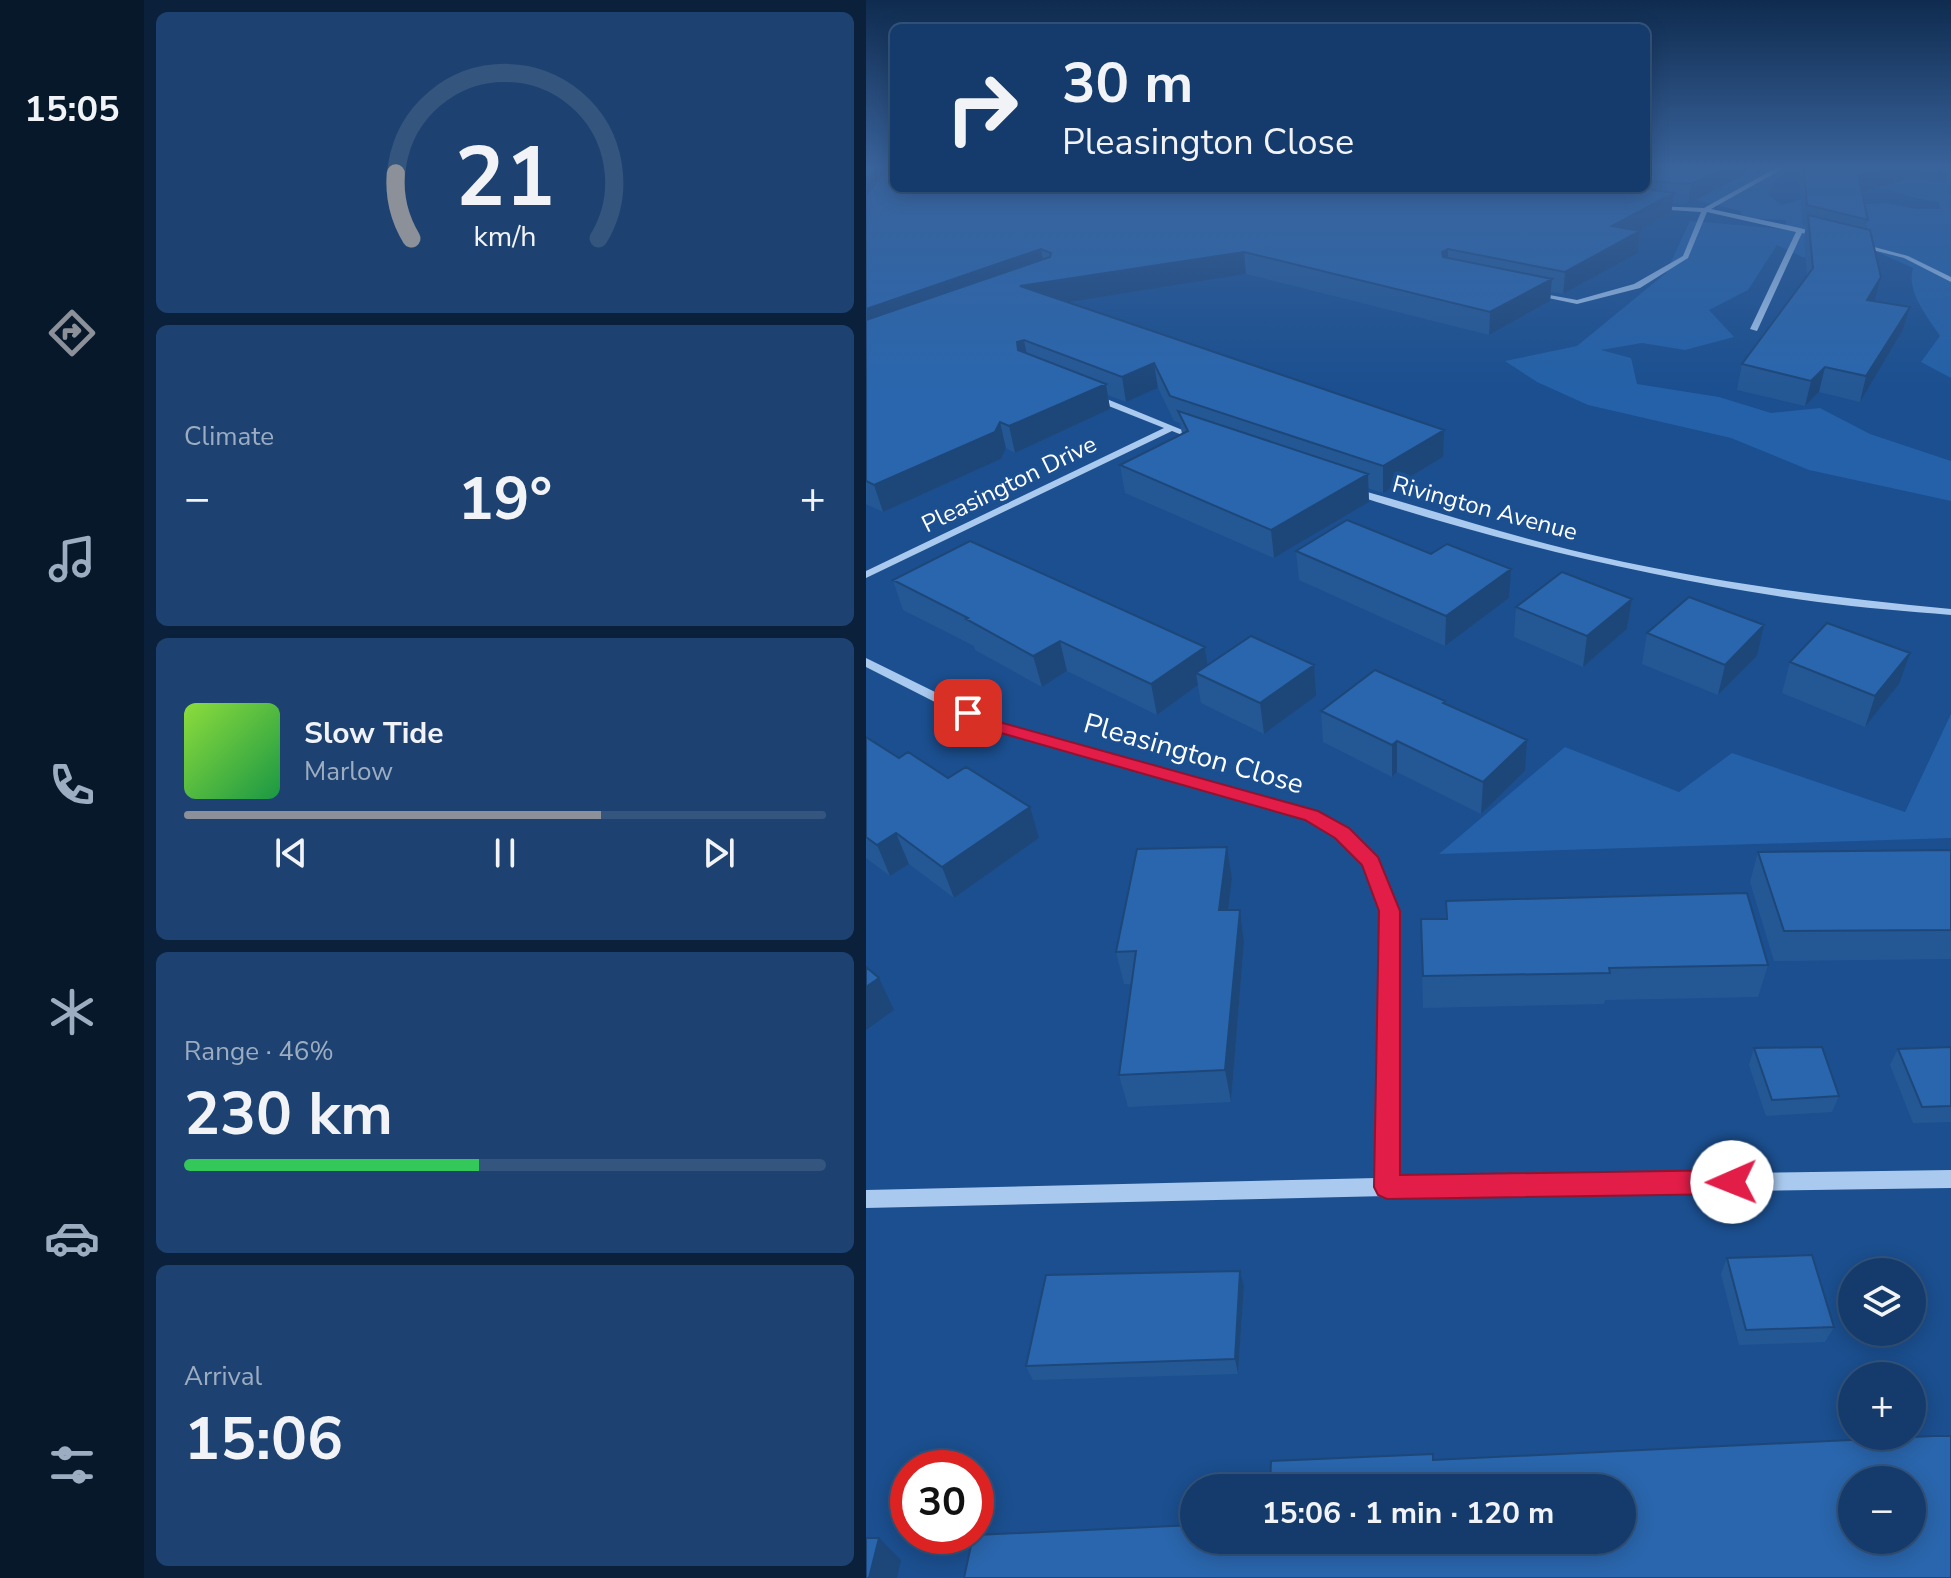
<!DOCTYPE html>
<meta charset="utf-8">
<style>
:root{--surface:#143b6b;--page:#1d4271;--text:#f1f3f6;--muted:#9dadc1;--line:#33557e;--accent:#8c9099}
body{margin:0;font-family:"Nunito Sans",sans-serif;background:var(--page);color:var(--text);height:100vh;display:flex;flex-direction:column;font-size:30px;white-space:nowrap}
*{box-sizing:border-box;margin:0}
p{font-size:26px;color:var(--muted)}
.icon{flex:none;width:44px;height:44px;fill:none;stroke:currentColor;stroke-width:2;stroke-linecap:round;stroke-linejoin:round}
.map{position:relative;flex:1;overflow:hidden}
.drawer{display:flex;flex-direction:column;gap:12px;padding:12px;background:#0b203b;width:722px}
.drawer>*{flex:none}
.banner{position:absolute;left:24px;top:24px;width:760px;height:168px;border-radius:12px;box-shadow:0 4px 20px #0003,0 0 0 2px var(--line);background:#143b6b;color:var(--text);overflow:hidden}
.tools{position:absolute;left:972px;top:1258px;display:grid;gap:16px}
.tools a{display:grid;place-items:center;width:88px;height:88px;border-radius:50%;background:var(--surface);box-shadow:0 4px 20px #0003,0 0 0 2px var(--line);font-size:40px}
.speed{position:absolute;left:24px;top:1450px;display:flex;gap:16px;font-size:40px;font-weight:700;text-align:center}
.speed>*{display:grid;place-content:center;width:104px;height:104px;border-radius:50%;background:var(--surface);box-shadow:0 4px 20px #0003,0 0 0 2px var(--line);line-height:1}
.speed .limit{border:12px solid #d22;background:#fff;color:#111}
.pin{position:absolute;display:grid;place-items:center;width:68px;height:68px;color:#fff;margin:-34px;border-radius:16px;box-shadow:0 4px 12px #0006}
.me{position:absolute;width:88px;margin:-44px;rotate:269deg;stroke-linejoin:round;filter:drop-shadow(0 0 6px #0008)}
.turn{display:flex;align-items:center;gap:28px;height:168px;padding:0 40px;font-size:36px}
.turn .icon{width:104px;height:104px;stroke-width:2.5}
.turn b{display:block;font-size:56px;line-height:68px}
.big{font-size:60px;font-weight:700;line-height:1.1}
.drawer .tile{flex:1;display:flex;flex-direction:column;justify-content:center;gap:12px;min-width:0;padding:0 28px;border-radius:12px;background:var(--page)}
.drawer .dial{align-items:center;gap:0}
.dial svg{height:208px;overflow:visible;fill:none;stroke:var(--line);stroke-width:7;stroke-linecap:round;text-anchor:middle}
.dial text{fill:var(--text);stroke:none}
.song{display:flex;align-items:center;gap:24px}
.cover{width:96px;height:96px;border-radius:12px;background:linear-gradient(135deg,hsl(90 70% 55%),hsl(140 70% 35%))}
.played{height:8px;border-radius:4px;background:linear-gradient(90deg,var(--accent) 65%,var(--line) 65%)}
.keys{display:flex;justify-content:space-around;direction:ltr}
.heat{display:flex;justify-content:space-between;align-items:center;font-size:44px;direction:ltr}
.charge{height:12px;border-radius:6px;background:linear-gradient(90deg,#34c759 46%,var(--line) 0)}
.trip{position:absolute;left:314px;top:1474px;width:456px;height:80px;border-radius:40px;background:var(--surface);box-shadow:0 4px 20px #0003,0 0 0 2px var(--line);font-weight:700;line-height:80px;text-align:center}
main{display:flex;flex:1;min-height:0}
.menu{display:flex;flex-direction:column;width:144px;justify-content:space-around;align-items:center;background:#08182b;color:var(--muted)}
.menu .icon{width:56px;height:56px}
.menu .current{color:var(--accent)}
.menu b{font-size:36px;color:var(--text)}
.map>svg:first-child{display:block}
.green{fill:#2461a8}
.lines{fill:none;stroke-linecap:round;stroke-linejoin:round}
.minor{fill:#a9c9ee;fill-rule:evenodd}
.wall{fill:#245895}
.shaded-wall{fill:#1d4779}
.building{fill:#2a66ad;stroke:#1d4779;stroke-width:2;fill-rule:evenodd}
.route{fill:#e11d48;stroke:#92132f;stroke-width:2}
.labels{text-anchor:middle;stroke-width:8;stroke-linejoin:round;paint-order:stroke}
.far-street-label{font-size:24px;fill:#fff;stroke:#1b4f8f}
.street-label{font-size:28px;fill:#fff;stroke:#1b4f8f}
</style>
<main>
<nav class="menu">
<b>15:05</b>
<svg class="icon current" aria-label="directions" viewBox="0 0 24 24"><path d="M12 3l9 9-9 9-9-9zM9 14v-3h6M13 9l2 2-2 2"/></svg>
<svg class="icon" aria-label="music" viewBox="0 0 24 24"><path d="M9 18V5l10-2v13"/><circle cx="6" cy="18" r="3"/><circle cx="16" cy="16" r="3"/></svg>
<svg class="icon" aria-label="phone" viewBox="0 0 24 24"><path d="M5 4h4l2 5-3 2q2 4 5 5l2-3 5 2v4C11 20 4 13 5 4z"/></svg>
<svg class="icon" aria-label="climate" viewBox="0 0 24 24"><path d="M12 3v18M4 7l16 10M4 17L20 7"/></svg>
<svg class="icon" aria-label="car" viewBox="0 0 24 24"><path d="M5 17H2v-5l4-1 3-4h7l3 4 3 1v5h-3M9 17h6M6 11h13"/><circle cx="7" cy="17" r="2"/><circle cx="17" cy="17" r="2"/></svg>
<svg class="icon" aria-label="filters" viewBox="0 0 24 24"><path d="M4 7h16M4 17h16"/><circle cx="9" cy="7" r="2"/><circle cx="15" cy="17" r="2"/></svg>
</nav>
<section class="drawer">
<div class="tile dial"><svg viewBox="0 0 100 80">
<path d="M14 69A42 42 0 1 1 86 69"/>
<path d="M14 69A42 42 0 0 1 8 44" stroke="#8c9099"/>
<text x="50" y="56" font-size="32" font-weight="700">21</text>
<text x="50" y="72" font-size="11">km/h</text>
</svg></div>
<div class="tile"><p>Climate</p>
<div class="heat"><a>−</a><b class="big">19°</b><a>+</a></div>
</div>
<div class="tile">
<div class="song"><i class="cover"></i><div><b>Slow Tide</b><p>Marlow</p></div></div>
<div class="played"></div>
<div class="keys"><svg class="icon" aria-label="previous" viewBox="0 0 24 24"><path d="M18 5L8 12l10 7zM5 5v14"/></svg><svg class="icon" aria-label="pause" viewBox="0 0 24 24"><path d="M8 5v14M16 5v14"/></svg><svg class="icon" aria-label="next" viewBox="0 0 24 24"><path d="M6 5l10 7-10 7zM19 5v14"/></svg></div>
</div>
<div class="tile"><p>Range · 46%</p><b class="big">230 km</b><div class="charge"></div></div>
<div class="tile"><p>Arrival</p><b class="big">15:06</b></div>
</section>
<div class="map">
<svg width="1085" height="1578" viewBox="0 0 1085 1578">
<rect width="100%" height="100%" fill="#1b4f8f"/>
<!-- green -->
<path class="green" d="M820 167H929L909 180 902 194 915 205 939 198 980 205 1019 203 1050 209H1074L1073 202C1048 199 1028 191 1003 185L1034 179 1079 182 1085 173 1061 167H1085V378L1055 362 1074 336C1061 316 1040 292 1047 268L1000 247 965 256 936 257 911 245 882 290 843 310 868 337 819 350 776 343 735 350 765 358 771 384 853 397 905 413 954 408 1004 434 1085 461V501L943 470 865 438 722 405 671 382 639 361 711 346 800 273 824 221 918 229 921 220 877 218 874 211 780 188Z
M1085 714V838L573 854 699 747 813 792 866 753 1039 812Z"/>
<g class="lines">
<!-- minor -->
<path class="minor" d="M912 167H920L845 209 934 228 960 236 957 238 936 233 891 331 884 329 930 232 841 212 822 258 774 288 711 304 663 294 667 292 711 300 768 284 817 256 835 212 789 209 787 206 838 208Z
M993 243 1042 256 1085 277V282L1038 258 991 246Z
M225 395H231L336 438 331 441 306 431 0 578V571L298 428 225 399Z
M487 488C560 508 631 532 705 550 830 580 957 597 1085 609V615C1041 611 996 608 952 602 792 580 636 543 483 493V489Z
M0 658 132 723 450 812 481 829 510 858 532 911 531 1178 1085 1170V1188L521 1196 0 1208V1190L511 1178 516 911 498 865 471 837 440 818 122 729 0 667Z"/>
</g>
<!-- wall -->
<path class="wall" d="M0 167H28V188H780V167H905L891 175 881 173 822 204 807 203 805 213 772 231H774L772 253 697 294 685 292 684 301 623 335 380 274 201 302 577 457 517 493 502 488 503 502 408 558 259 493 254 465 316 434 314 423 308 421 292 388 260 402 242 395 244 409 149 453 140 448 135 459 17 512 0 504Z
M932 167H1085L996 192 1002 220 1000 229 1008 301 1044 307 1037 330 994 402 953 392 939 406 871 390 876 364 941 277 938 236 940 226H937Z
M430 551 643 598 579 646 433 580Z
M27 580 339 647 341 665 450 696 398 734 335 703 332 685 291 715 201 671 176 687 109 650 108 646 37 610Z
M766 599 761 629 717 667 648 637 650 607Z
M781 633 891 656 852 695 776 664Z
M924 662 1033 684 999 727 916 693Z
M579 701V704L659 771 615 814 531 772 526 777 457 742 455 711Z
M0 737 33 758 173 838 88 898 43 864 24 876 0 858Z
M1085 850V959L908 961 884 882 892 852Z
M366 879 362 910H374L378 942 365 1102 262 1107 253 1075 265 984H258L250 952Z
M580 901 902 965 892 997 739 1000 738 1004 557 1008 555 919H579Z
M1085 1047V1122L1047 1123 1024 1065 1032 1049Z
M888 1048 973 1096 966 1112 900 1116 883 1065Z
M861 1258 968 1327 959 1342 873 1345 855 1274Z
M374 1271 378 1286 372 1374 167 1380 160 1366Z"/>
<!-- shaded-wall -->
<path class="shaded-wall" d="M859 167H882L881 173 822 204 825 184Z
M892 167H905L891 175Z
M1022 167H1085L988 194 992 175Z
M10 168 16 187 0 208V181Z
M808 193 805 213 743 247 746 226Z
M774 231 772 253 697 294 699 272Z
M175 249 179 271 0 335V309Z
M582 249V271L576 273V252Z
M378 252 380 274 159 309 154 286Z
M1015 277 1009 300 995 323 1001 300Z
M686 279 684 301 623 335 624 312Z
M1044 307 1037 330 994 402 1000 376Z
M158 340 163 364 152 350 151 342Z
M288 363 292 388 260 402 256 377Z
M959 367 953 392 939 406 945 381Z
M240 384 244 409 149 453 143 426Z
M134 422 140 448 135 459 17 512 8 485Z
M578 430 577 457 517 493V466Z
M502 474 503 502 408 558 405 530Z
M645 569 643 598 579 646 580 616Z
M766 599 761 629 717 667 721 636Z
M898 625 891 656 852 695 859 665Z
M194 641 201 671 176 687 167 656Z
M339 647 343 677 330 673 332 685 291 715 285 684Z
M1044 653 1033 684 999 727 1009 696Z
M448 665 450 696 398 734 394 703Z
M661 740 659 771 615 814 617 782Z
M531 741V772L526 777V745Z
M164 807 173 838 88 898 76 867Z
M30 833 43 864 24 876 11 845Z
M361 847 366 879 358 942 353 910Z
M374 910 378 942 365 1102 359 1070Z
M13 978 28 1010 0 1030V987Z
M374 1271 378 1286 372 1374 369 1359Z
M13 1538 35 1560 31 1578H3Z"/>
<!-- building -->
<path class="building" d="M0 167H28V188H775L808 193 746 226 774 231 699 272 582 249 576 252 577 257 686 279 624 312 378 252 154 286 578 430 517 466 304 396 288 363 256 377 158 340 151 342 152 350 240 384 143 426 134 422 129 432 8 485 0 481V320L184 257 185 253 175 249 0 309V196L20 169 10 168 0 181Z
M780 167H859L825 184 780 181Z
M938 167H1022L992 175 1002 220 941 205Z
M942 215 1004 230 1015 277 1001 300 1044 307 1000 376 959 367 945 381 876 364 947 268Z
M312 411 502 474 405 530 254 465 322 431Z
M481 520 565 554 581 544 645 569 580 616 430 551Z
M104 541 339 647 285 684 194 641 167 656 100 619 102 618 27 580Z
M696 572 766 599 721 636 650 607Z
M823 597 898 625 859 665 781 633Z
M961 623 1044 653 1009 696 924 662Z
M385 636 448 665 394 703 330 673Z
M509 670 579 701 577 703 661 740 617 782 531 741 526 745 455 711Z
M0 737 33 758 42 752 82 778 100 767 164 807 76 867 30 833 11 845 0 837Z
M361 847 353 910H374L359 1070 253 1075 270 951 250 952 271 849Z
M1085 850V930L918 931 892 852Z
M881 893 902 965 743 968 744 973 557 976 555 919H581L580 901Z
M0 967 13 978 0 987Z
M956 1047 973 1096 906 1100 888 1048Z
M1085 1047V1106L1056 1107 1032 1049Z
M946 1255 968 1327 880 1330 861 1258Z
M374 1271 369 1359 160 1366 180 1275Z
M1067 1436H1085V1578H98L107 1536H110V1535L328 1525V1540H756V1488H404L405 1461 567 1454V1460ZM986 1480H1046V1540H986Z
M0 1538H13L3 1578H0Z"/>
<!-- sky -->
<linearGradient id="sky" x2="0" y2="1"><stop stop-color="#0f2b4f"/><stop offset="0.43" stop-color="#39639b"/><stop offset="1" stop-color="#39639b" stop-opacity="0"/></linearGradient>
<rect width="1085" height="388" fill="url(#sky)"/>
<!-- route -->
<path class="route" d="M102 708 133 722 452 811 483 828 512 857 534 911V1175L866 1170 874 1174 878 1182 874 1190 866 1194 521 1199 512 1195 508 1187 513 911 496 865 469 838 439 820 121 729 96 716 93 713Z"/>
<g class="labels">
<!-- far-street labels -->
<g class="far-street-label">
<text transform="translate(143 484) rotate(-26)" y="8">Pleasington Drive</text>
<text transform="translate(619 508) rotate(15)" y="8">Rivington Avenue</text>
</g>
<!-- street labels -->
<g class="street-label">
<text transform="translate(328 753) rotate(16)" y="10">Pleasington Close</text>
</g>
</g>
</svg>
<div class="tools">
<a><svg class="icon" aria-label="layers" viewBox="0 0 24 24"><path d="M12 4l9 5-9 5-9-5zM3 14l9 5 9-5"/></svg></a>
<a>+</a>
<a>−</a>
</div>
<div class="speed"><div class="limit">30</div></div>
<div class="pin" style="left:102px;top:713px;background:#d93025"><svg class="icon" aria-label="arrive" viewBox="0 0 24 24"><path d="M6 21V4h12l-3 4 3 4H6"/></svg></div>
<svg class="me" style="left:866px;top:1182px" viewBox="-20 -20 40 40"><circle r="19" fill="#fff"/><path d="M0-13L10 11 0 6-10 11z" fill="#e11d48"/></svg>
<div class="trip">15:06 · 1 min · 120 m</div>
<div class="banner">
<div class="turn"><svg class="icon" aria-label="right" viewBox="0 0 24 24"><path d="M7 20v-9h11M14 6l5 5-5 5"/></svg><div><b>30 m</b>Pleasington Close</div></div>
</div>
</div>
</main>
